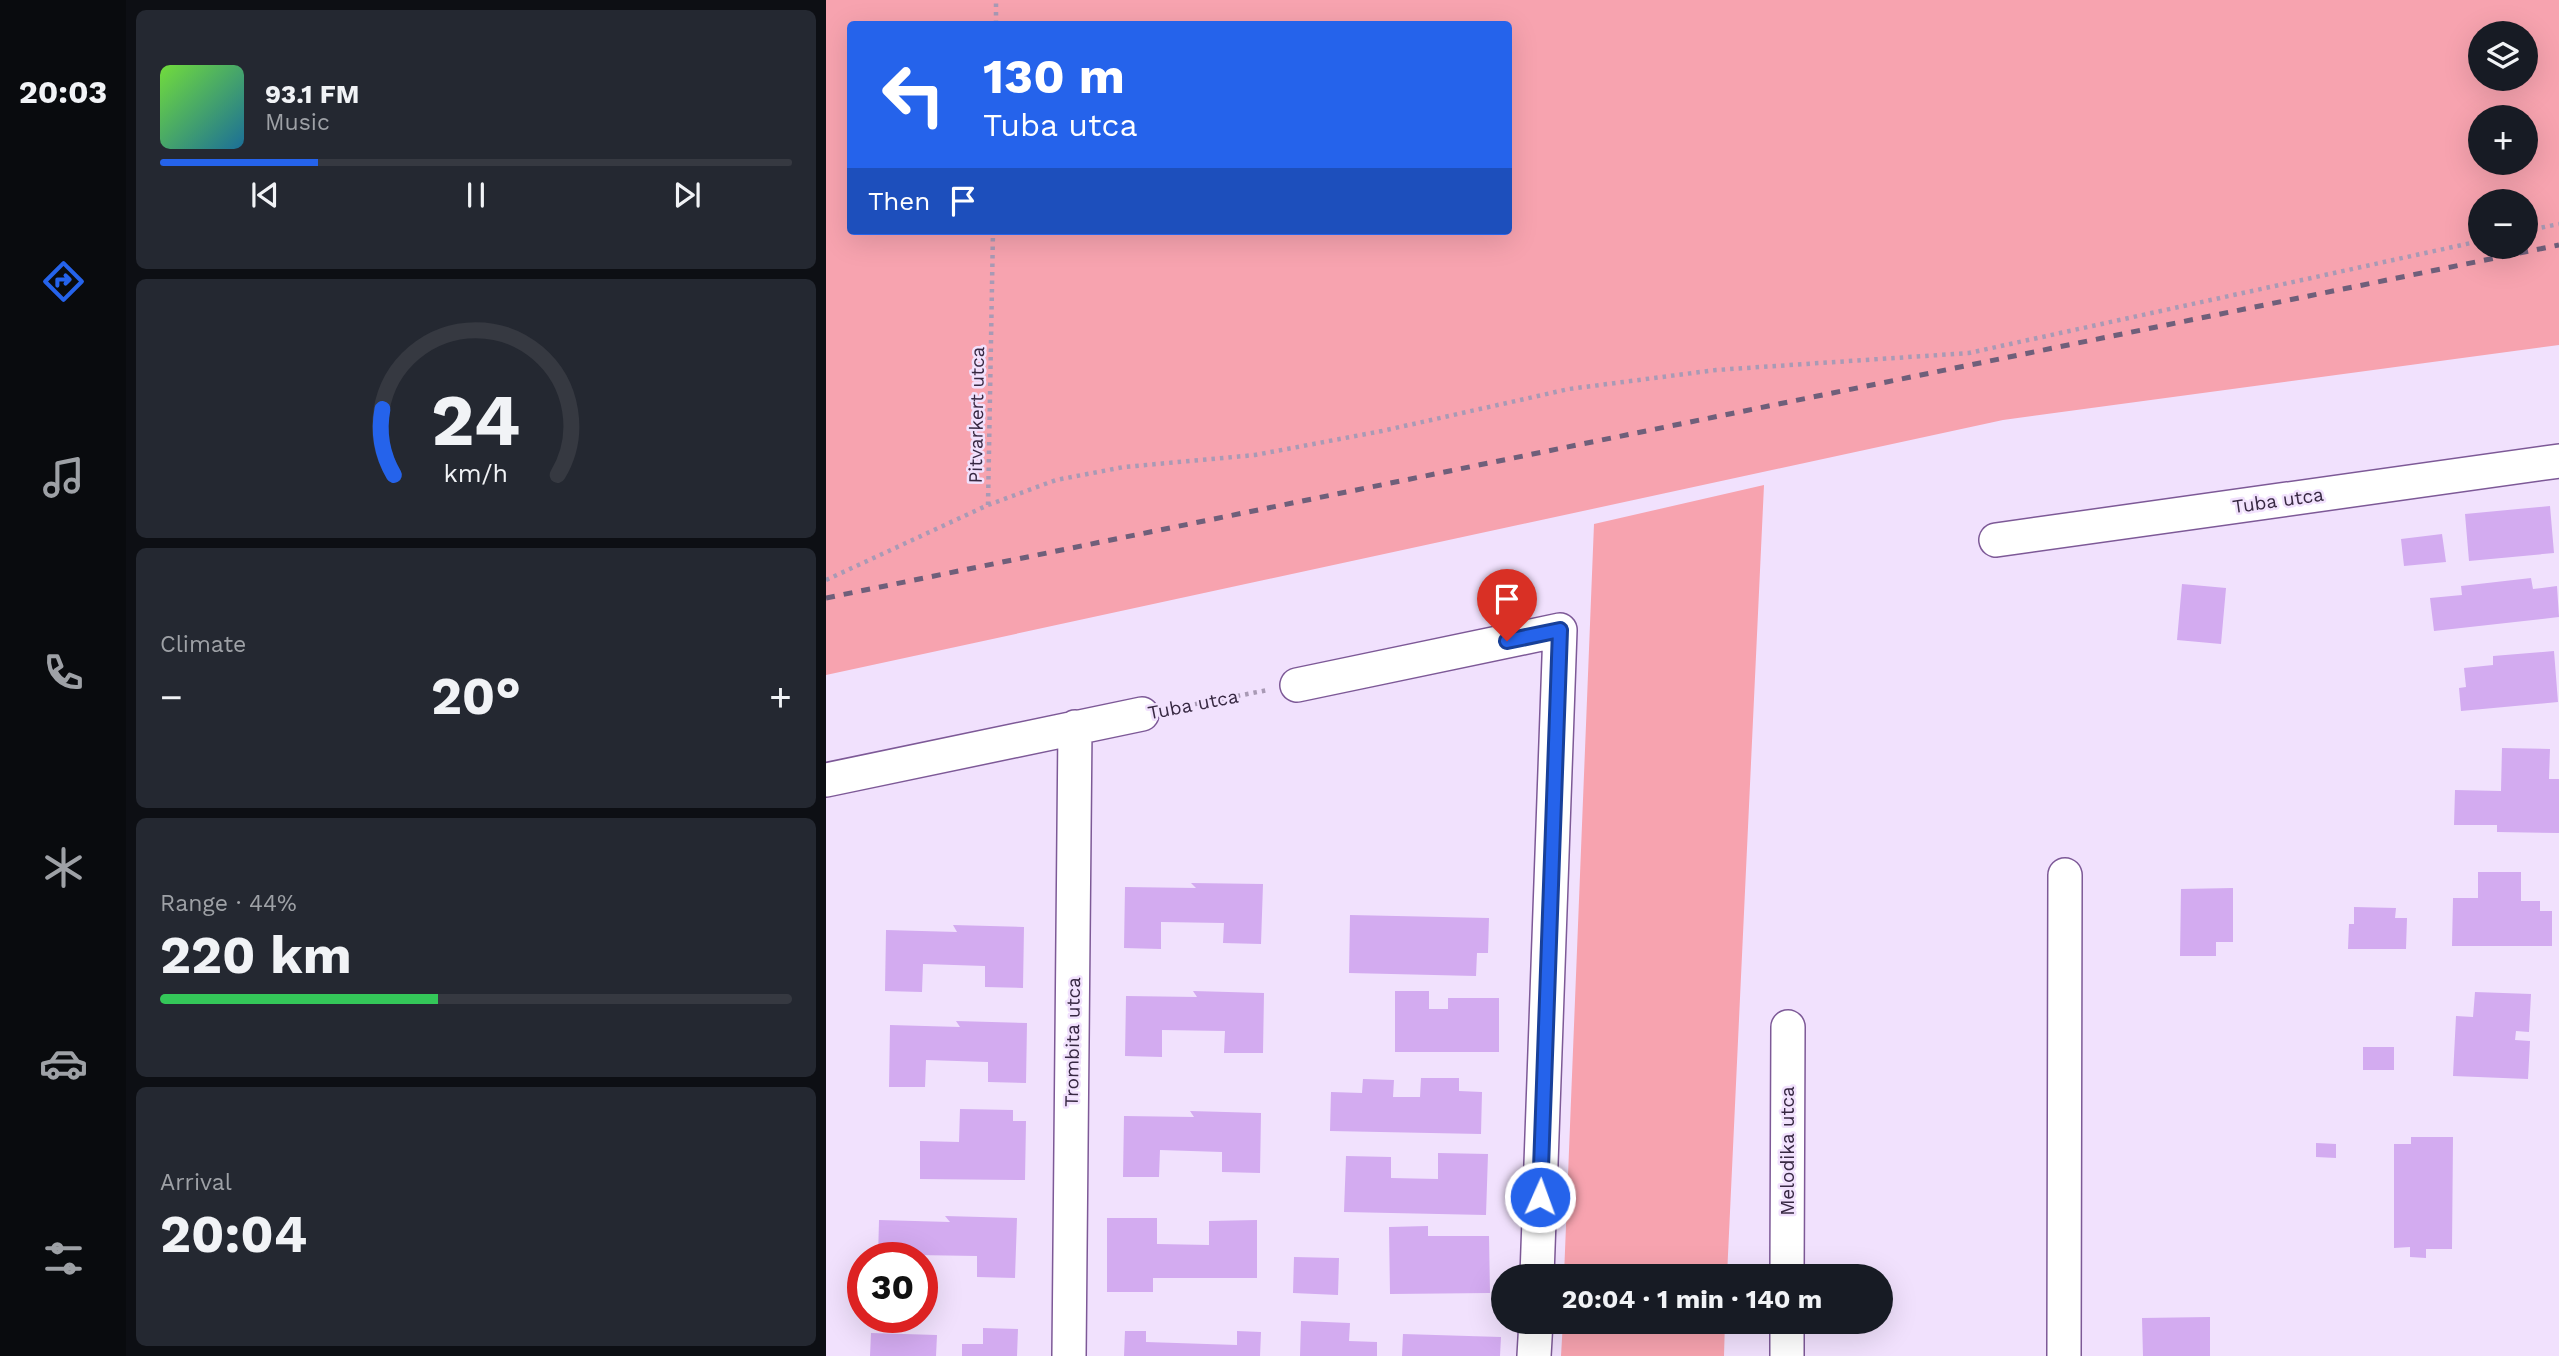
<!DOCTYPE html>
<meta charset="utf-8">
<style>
:root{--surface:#171b24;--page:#242831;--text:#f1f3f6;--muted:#9ea1a6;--line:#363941;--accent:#2563eb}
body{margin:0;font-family:"Work Sans",sans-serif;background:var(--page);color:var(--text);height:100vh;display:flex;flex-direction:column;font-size:26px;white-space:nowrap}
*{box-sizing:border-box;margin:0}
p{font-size:23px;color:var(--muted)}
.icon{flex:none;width:38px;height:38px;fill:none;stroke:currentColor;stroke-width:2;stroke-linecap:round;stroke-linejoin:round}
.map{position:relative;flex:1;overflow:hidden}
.sheet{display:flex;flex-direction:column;gap:10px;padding:10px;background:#0d0f14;width:700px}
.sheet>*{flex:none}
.top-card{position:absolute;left:21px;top:21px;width:665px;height:214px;border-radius:7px;box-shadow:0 7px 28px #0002;background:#2563eb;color:#fff;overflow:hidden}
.tools{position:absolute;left:1642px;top:21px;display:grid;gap:14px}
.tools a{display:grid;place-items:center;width:70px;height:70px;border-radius:50%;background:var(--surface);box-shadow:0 7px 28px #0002;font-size:35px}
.speed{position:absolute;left:21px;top:1242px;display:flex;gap:14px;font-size:35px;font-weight:700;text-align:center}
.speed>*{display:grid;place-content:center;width:91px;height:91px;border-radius:50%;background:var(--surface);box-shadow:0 7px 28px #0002;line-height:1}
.speed .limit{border:10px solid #d22;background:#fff;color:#111}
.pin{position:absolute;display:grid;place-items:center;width:60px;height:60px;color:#fff;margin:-72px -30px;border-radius:50% 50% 50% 0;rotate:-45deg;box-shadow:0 0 7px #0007}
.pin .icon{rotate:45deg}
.me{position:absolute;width:77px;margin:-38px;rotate:2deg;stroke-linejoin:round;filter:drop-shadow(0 0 5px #0008)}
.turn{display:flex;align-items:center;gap:24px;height:147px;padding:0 21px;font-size:32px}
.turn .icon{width:91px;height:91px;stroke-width:2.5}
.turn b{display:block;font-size:49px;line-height:60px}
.then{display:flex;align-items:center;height:66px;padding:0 21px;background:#0003;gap:14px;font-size:26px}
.big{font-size:52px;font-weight:700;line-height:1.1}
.sheet .card{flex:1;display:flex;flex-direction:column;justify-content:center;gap:10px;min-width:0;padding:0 24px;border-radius:10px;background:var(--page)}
.sheet .dial{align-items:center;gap:0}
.dial svg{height:182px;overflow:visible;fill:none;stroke:var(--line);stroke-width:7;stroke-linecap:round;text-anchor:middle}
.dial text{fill:var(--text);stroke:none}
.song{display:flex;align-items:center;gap:21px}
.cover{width:84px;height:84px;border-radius:10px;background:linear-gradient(135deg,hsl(100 70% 55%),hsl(200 70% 35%))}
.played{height:7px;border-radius:4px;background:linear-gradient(90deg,var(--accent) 25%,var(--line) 25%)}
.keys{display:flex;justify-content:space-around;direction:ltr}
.heat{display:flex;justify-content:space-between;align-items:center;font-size:38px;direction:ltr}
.charge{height:10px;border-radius:5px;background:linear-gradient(90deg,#34c759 44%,var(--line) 0)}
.trip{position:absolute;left:665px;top:1264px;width:402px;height:70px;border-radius:35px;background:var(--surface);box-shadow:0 7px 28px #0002;font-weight:700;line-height:70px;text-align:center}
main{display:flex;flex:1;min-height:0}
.tabs{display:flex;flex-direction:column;width:126px;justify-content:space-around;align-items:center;background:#090b0e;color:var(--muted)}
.tabs .icon{width:49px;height:49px}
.tabs .active{color:var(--accent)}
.tabs b{font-size:32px;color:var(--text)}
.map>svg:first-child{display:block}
.green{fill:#f7a3af;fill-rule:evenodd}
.building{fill:#d3abf0}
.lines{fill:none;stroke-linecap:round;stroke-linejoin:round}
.street-casing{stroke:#7d5997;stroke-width:36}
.path{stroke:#a99ab5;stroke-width:4.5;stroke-dasharray:3.5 5;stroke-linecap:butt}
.street{stroke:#fff;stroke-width:33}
.rail{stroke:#6f5f7a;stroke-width:5;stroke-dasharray:9 9;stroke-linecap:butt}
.route-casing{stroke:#184099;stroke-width:18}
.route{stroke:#2563eb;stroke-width:12}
.labels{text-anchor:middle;stroke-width:5;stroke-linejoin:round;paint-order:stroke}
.street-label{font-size:19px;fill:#372842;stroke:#f1e1fd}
</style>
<main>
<nav class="tabs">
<b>20:03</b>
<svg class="icon active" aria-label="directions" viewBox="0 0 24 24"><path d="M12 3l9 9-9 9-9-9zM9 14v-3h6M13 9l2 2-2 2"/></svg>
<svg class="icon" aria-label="music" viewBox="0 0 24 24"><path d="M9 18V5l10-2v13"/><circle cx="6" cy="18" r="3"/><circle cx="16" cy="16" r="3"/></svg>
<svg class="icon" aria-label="phone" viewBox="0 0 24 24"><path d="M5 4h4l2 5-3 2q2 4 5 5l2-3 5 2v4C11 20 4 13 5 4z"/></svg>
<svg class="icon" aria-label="climate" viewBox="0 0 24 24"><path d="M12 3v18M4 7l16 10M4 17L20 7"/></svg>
<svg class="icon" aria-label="car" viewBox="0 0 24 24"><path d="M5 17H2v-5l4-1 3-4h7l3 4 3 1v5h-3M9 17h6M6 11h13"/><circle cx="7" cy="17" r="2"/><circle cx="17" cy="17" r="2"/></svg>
<svg class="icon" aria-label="filters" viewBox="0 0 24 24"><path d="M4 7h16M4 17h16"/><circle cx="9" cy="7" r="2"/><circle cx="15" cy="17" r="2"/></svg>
</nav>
<section class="sheet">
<div class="card">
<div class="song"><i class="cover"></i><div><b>93.1 FM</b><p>Music</p></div></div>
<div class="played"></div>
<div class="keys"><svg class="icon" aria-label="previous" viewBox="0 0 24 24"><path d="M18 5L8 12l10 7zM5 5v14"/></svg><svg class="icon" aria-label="pause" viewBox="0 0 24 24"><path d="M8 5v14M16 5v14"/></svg><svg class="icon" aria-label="next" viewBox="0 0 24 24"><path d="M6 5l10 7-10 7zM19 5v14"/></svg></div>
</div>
<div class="card dial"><svg viewBox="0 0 100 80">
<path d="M14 69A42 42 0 1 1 86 69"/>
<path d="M14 69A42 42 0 0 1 9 40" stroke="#2563eb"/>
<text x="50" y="56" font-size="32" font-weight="700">24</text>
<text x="50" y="72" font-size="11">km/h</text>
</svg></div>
<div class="card"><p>Climate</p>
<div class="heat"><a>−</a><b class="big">20°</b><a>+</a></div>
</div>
<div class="card"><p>Range · 44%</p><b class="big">220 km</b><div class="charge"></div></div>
<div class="card"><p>Arrival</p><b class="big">20:04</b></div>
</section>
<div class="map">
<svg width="1733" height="1356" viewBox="0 0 1733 1356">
<rect width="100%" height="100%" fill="#f1e1fd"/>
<!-- green -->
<path class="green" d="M0 0H1733V345L1177 420 0 675ZM24 24H682V231H24ZM1654 33H1699V79H1654ZM1654 117H1699V163H1654ZM1654 201H1699V247H1654Z
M938 485 901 1276H738L768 524Z
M737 1321H899L898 1356H735Z"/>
<!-- building -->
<path class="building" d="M1724 506 1728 553 1643 561 1639 514Z
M1616 534 1620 562 1578 566 1575 539Z
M1705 578 1707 589 1731 586 1733 617 1608 631 1604 598 1636 595 1635 586Z
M1356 584 1400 588 1395 644 1351 640Z
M1728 651 1732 702 1635 711 1633 688 1640 687 1638 668 1667 665V656Z
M1676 748 1724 749 1723 779H1733V833L1671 832V825H1628L1629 790 1675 791Z
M1652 872H1695V901H1714V911H1726V946H1626L1627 898H1652Z
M365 883 437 884 435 944 397 943 398 923 335 922V949L298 948 299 887 370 888Z
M1407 888V942H1390V956H1354L1355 889Z
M1528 907 1570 908 1569 918H1581L1580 949H1522L1523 924H1528Z
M524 915 663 918 662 953H651L650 976 523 973Z
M127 925 198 927 197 988 159 987V966L97 964 96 992 59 991 60 930 131 932Z
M367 991 438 993 437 1053H398L399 1031 336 1030V1057L299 1056 300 996 371 997Z
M569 991H603V1009H622V998H673V1052H569Z
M1649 992 1705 994 1703 1032 1690 1031 1689 1040 1704 1041 1702 1079 1627 1076 1630 1016 1647 1017Z
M130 1021 201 1023 200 1083 162 1082V1062L100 1060 99 1087H63L64 1025 134 1027Z
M1537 1047H1568V1070H1537Z
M595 1078H633V1091L656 1092 655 1134 504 1131 505 1092 536 1093 537 1079 568 1080 567 1097H594Z
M134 1109 187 1110V1121H200L199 1180 94 1179V1141L133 1142Z
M364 1111 435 1113 434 1173 396 1172V1152L334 1150 333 1177H297L298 1116 368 1117Z
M1585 1137H1627L1626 1249H1600V1258L1584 1257V1247L1568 1248V1144H1585Z
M1490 1143 1510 1144V1158L1490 1157Z
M612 1153 662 1154 660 1215 518 1212 520 1156 565 1157V1178L612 1179Z
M119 1216 191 1218 189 1278 151 1277V1256L89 1255V1258H52L53 1220 124 1222Z
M281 1218H331V1244L383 1245V1221L431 1220V1278H327V1292H281Z
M602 1226V1236H663L664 1293 564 1294 563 1227Z
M468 1257 513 1258 512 1295 467 1293Z
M1384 1317V1356H1317L1316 1318Z
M475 1321 524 1323 523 1341 551 1342V1356H474Z
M157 1328 192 1329 191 1356H136V1344H157Z
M299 1331H320V1342L411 1345V1331L435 1332 434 1356H298Z
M45 1333 111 1335 110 1356H44Z
M577 1334 675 1337 674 1356H576Z"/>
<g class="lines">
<!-- street casing -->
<g class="street-casing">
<path id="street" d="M1170 540 1733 461
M471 685 734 630 711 1276
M0 780 316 714
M961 1276 962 1027
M243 1356 249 727
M708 1356 710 1321
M961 1356V1321
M1238 1356 1239 875"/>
</g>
<!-- path -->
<path class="path" d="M170 24V0
M1699 231 1733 224
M162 505 230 480 298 467 429 455 556 431 743 389 890 370 1143 353 1654 241
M0 580 162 505 167 231
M344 709 442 690"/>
<!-- street -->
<use href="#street" class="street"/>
<!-- rail -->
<path class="rail" d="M0 598 1733 245"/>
</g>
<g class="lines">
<!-- route casing -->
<g class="route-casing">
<path id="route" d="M681 641 734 630 714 1197"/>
</g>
<!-- route -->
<use href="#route" class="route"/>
</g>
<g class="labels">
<!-- street labels -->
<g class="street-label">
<text transform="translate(150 415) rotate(-89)" y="7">Pitvarkert utca</text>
<text transform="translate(1452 500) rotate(-8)" y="7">Tuba utca</text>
<text transform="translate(367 704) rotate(-11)" y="7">Tuba utca</text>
<text transform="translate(246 1042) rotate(-89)" y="7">Trombita utca</text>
<text transform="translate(961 1151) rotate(-90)" y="7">Melodika utca</text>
</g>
</g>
</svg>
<div class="tools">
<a><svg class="icon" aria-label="layers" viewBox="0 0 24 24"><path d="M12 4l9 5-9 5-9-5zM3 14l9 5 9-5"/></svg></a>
<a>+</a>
<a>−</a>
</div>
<div class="speed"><div class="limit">30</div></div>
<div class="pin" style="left:681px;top:641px;background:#d93025"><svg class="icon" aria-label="arrive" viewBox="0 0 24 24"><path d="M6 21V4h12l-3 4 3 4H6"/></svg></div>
<svg class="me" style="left:714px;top:1197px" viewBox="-20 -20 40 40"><circle r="17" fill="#2563eb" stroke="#fff" stroke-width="3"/><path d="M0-11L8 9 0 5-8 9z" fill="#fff"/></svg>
<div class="trip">20:04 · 1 min · 140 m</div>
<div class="top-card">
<div class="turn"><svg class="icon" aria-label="left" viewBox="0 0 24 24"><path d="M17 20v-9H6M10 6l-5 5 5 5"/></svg><div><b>130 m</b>Tuba utca</div></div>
<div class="then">Then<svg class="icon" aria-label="arrive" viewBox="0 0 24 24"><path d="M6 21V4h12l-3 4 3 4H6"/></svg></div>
</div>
</div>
</main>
